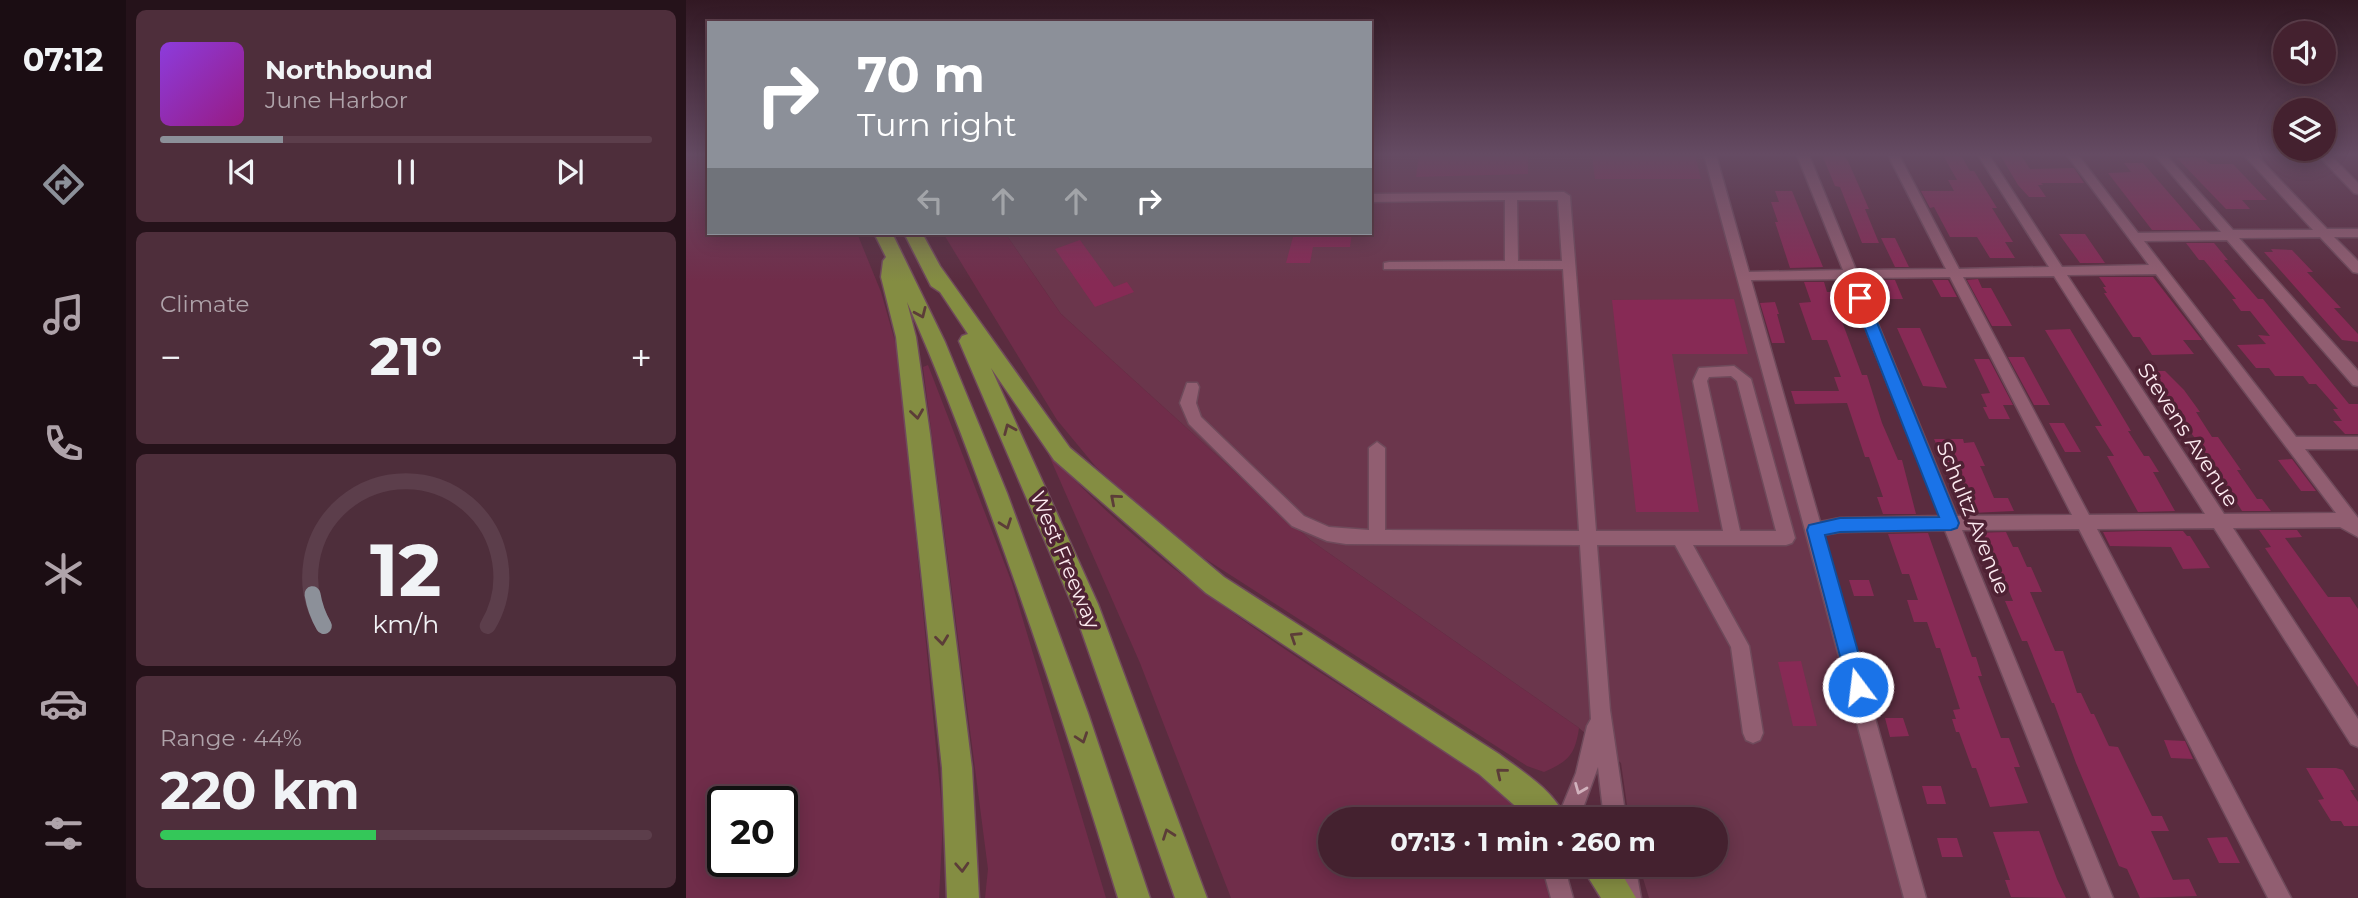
<!DOCTYPE html>
<meta charset="utf-8">
<style>
:root{--surface:#44212f;--page:#4e2e3b;--text:#f1f3f6;--muted:#afa3aa;--line:#5c3e4b;--accent:#8c9099}
body{margin:0;font-family:Montserrat,sans-serif;background:var(--page);color:var(--text);height:100vh;display:flex;flex-direction:column;font-size:26px;white-space:nowrap}
*{box-sizing:border-box;margin:0}
p{font-size:23px;color:var(--muted)}
.icon{flex:none;width:38px;height:38px;fill:none;stroke:currentColor;stroke-width:2;stroke-linecap:round;stroke-linejoin:round}
.map{position:relative;flex:1;overflow:hidden}
.drawer{display:flex;flex-direction:column;gap:10px;padding:10px;background:#25121a;width:560px}
.drawer>*{flex:none}
.banner{position:absolute;left:21px;top:21px;width:665px;height:214px;border-radius:0px;box-shadow:0 4px 18px #0003,0 0 0 2px var(--line);background:#8c9099;color:#fff;overflow:hidden}
.fabs{position:absolute;left:1587px;top:21px;display:grid;gap:14px}
.fabs a{display:grid;place-items:center;width:63px;height:63px;border-radius:50%;background:var(--surface);box-shadow:0 4px 18px #0003,0 0 0 2px var(--line);font-size:35px}
.speed{position:absolute;left:21px;top:786px;display:flex;gap:14px;font-size:35px;font-weight:700;text-align:center}
.speed>*{display:grid;place-content:center;width:91px;height:91px;border-radius:50%;background:var(--surface);box-shadow:0 4px 18px #0003,0 0 0 2px var(--line);line-height:1}
.speed .limit{border:4px solid #111;border-radius:10px;background:#fff;color:#111}
.pin{position:absolute;display:grid;place-items:center;width:60px;height:60px;color:#fff;margin:-30px;border:4px solid #fff;border-radius:50%;box-shadow:0 2px 7px #0007}
.me{position:absolute;width:77px;margin:-38px;rotate:345deg;stroke-linejoin:round;filter:drop-shadow(0 0 5px #0008)}
.turn{display:flex;align-items:center;gap:24px;height:147px;padding:0 35px;font-size:32px}
.turn .icon{width:91px;height:91px;stroke-width:2.5}
.turn b{display:block;font-size:49px;line-height:60px}
.lanes{display:flex;align-items:center;height:66px;padding:0 35px;background:#0003;justify-content:center;gap:35px;direction:ltr}
.lanes .off{opacity:.35}
.big{font-size:52px;font-weight:700;line-height:1.1}
.drawer .tile{flex:1;display:flex;flex-direction:column;justify-content:center;gap:10px;min-width:0;padding:0 24px;border-radius:10px;background:var(--page)}
.drawer .dial{align-items:center;gap:0}
.dial svg{height:182px;overflow:visible;fill:none;stroke:var(--line);stroke-width:7;stroke-linecap:round;text-anchor:middle}
.dial text{fill:var(--text);stroke:none}
.song{display:flex;align-items:center;gap:21px}
.cover{width:84px;height:84px;border-radius:10px;background:linear-gradient(135deg,hsl(270 70% 55%),hsl(310 70% 35%))}
.played{height:7px;border-radius:4px;background:linear-gradient(90deg,var(--accent) 25%,var(--line) 25%)}
.keys{display:flex;justify-content:space-around;direction:ltr}
.heat{display:flex;justify-content:space-between;align-items:center;font-size:38px;direction:ltr}
.charge{height:10px;border-radius:5px;background:linear-gradient(90deg,#34c759 44%,var(--line) 0)}
.trip{position:absolute;left:632px;top:807px;width:410px;height:70px;border-radius:35px;background:var(--surface);box-shadow:0 4px 18px #0003,0 0 0 2px var(--line);font-weight:700;line-height:70px;text-align:center}
main{display:flex;flex:1;min-height:0}
.menu{display:flex;flex-direction:column;width:126px;justify-content:space-around;align-items:center;background:#1b0d13;color:var(--muted)}
.menu .icon{width:49px;height:49px}
.menu .active{color:var(--accent)}
.menu b{font-size:32px;color:var(--text)}
.map>svg:first-child{display:block}
.built{fill:#6b364c}
.green{fill:#702d4a;fill-rule:evenodd}
.building{fill:#872a55}
.lines{fill:none;stroke-linecap:round;stroke-linejoin:round}
.minor-casing{stroke:#6f4a5b;stroke-width:3}
.highway-casing{stroke:#6f4a5b;stroke-width:3}
.minor{fill:#915e71;fill-rule:evenodd}
.highway{fill:#848d42;fill-rule:evenodd}
.oneway{stroke:#5c3d38}
.oneway2{stroke:#d1b2bd}
.route{fill:#1a73e8;stroke:#114b97;stroke-width:2}
.labels{text-anchor:middle;stroke-width:7;stroke-linejoin:round;paint-order:stroke}
.street-label{font-size:21px;fill:#fceaf0;stroke:#4f2234}
</style>
<main>
<nav class="menu">
<b>07:12</b>
<svg class="icon active" aria-label="directions" viewBox="0 0 24 24"><path d="M12 3l9 9-9 9-9-9zM9 14v-3h6M13 9l2 2-2 2"/></svg>
<svg class="icon" aria-label="music" viewBox="0 0 24 24"><path d="M9 18V5l10-2v13"/><circle cx="6" cy="18" r="3"/><circle cx="16" cy="16" r="3"/></svg>
<svg class="icon" aria-label="phone" viewBox="0 0 24 24"><path d="M5 4h4l2 5-3 2q2 4 5 5l2-3 5 2v4C11 20 4 13 5 4z"/></svg>
<svg class="icon" aria-label="climate" viewBox="0 0 24 24"><path d="M12 3v18M4 7l16 10M4 17L20 7"/></svg>
<svg class="icon" aria-label="car" viewBox="0 0 24 24"><path d="M5 17H2v-5l4-1 3-4h7l3 4 3 1v5h-3M9 17h6M6 11h13"/><circle cx="7" cy="17" r="2"/><circle cx="17" cy="17" r="2"/></svg>
<svg class="icon" aria-label="filters" viewBox="0 0 24 24"><path d="M4 7h16M4 17h16"/><circle cx="9" cy="7" r="2"/><circle cx="15" cy="17" r="2"/></svg>
</nav>
<section class="drawer">
<div class="tile">
<div class="song"><i class="cover"></i><div><b>Northbound</b><p>June Harbor</p></div></div>
<div class="played"></div>
<div class="keys"><svg class="icon" aria-label="previous" viewBox="0 0 24 24"><path d="M18 5L8 12l10 7zM5 5v14"/></svg><svg class="icon" aria-label="pause" viewBox="0 0 24 24"><path d="M8 5v14M16 5v14"/></svg><svg class="icon" aria-label="next" viewBox="0 0 24 24"><path d="M6 5l10 7-10 7zM19 5v14"/></svg></div>
</div>
<div class="tile"><p>Climate</p>
<div class="heat"><a>−</a><b class="big">21°</b><a>+</a></div>
</div>
<div class="tile dial"><svg viewBox="0 0 100 80">
<path d="M14 69A42 42 0 1 1 86 69"/>
<path d="M14 69A42 42 0 0 1 9 55" stroke="#8c9099"/>
<text x="50" y="56" font-size="32" font-weight="700">12</text>
<text x="50" y="72" font-size="11">km/h</text>
</svg></div>
<div class="tile"><p>Range · 44%</p><b class="big">220 km</b><div class="charge"></div></div>
</section>
<div class="map">
<svg width="1672" height="898" viewBox="0 0 1672 898">
<rect width="100%" height="100%" fill="#5a2c3f"/>
<!-- built -->
<path class="built" d="M684 155H1025L1227 898H963L953 865 1029 864V819H943L935 763 893 728 624 540 375 314 319 233H684Z"/>
<!-- green -->
<path class="green" d="M0 155H23V233H171L195 292 212 352 257 820 253 898H0ZM37 802H96V861H37Z
M257 233H319L375 314 624 540 893 728C889 756 882 761 858 772L841 766 493 542 410 467 371 420Z
M242 365 326 583 420 898H299L302 869 237 367Z
M361 451C488 591 654 684 812 785L846 819H644V864L858 865 863 898H545L454 663Z"/>
<!-- building -->
<path class="building" d="M733 155H842V174L730 177Z
M906 155H1009L1015 179H909Z
M1136 155H1157L1162 161 1183 209H1179L1193 243H1176L1154 187 1149 186Z
M1257 155H1275L1284 171H1288L1311 208H1306L1327 242H1319L1329 258H1304L1291 237H1264L1248 207 1244 208 1235 191H1268L1262 180H1271Z
M1314 155H1335L1344 169 1388 168 1398 183H1355L1357 185H1352L1360 197H1343L1332 185Z
M1509 157 1519 159 1524 164H1547L1581 200H1556L1564 209H1540L1491 158Z
M1438 163H1457L1515 230H1466L1422 173 1445 172Z
M1089 191H1106L1137 267 1104 268 1089 222H1092L1085 202H1093Z
M608 233H666L664 247H627L624 263H600Z
M1373 234H1399L1419 263H1394Z
M1195 238H1209L1223 267H1209Z
M394 240 428 287 441 282 448 292 409 307 369 249Z
M1500 243H1528L1542 260H1538L1572 299H1577L1663 404H1672V434H1659L1647 421H1656L1647 409H1652L1630 384H1623L1617 376H1589L1583 368H1570L1551 345 1580 344 1572 335 1584 336 1564 311H1555L1546 299H1550L1518 260H1513Z
M1585 249 1606 250 1627 272H1621L1655 308H1648L1672 334V342L1656 340 1578 252H1587Z
M1413 277H1467L1516 340H1497L1508 354 1466 355 1454 337H1447L1439 325 1418 293H1421L1417 287H1420Z
M1292 279 1296 288H1305L1326 326H1306L1281 280Z
M1195 280H1209L1217 299H1203Z
M1246 280H1262L1271 297H1255Z
M1118 282H1138L1141 292H1145L1176 375H1181L1196 423 1212 460H1216L1230 514H1197L1191 497H1197L1183 457H1179L1161 403 1109 404 1105 391H1153L1148 377H1155L1141 340H1126L1113 303 1125 302Z
M1048 299 1062 354H986L1013 512H950L926 300Z
M1089 302 1093 314H1091L1099 343H1086L1074 303Z
M1211 328H1234L1261 388 1237 386Z
M1384 329 1445 431H1442L1458 456H1463L1473 472H1467L1489 511 1452 512 1421 456H1428L1409 426H1416L1359 330Z
M1322 357H1338L1364 405H1348Z
M1288 359H1303L1327 405H1317L1324 419H1303L1297 407H1301L1295 394 1304 393Z
M1461 371H1479L1498 390 1514 412H1510L1526 437H1532L1555 470H1551L1571 499H1576L1585 511H1556L1517 449 1491 414H1487Z
M1363 423H1378L1395 452H1379Z
M1248 439H1277L1278 443 1288 442 1299 466H1294L1296 470 1308 498H1322L1328 511 1285 513 1276 491H1271Z
M1606 459 1630 491H1615L1592 460Z
M1573 530H1611L1616 537 1599 538 1642 597H1664L1672 609V687L1579 548 1585 547Z
M1452 531H1497L1501 536H1504L1524 568 1497 569 1485 547 1424 546 1417 532Z
M1320 532 1327 547H1332L1341 567H1345L1356 592H1344L1369 651H1377L1391 693H1395L1405 714H1408L1423 746 1432 747 1466 816H1476L1483 831H1465L1487 880 1503 879 1511 896 1454 898 1441 869 1433 866 1390 763 1368 703H1366L1341 641H1336L1319 601H1327L1310 560H1299L1287 533Z
M1242 533 1286 657H1290L1296 676H1292L1315 738H1323L1334 767H1328L1342 803 1304 807 1290 768H1286L1273 732H1270L1266 719H1270L1267 710 1274 709 1254 648H1250L1241 622H1228L1221 600H1232L1223 574H1216L1202 534Z
M1163 580H1183L1188 596H1168Z
M1115 661 1131 726H1107L1092 662Z
M1199 718H1217L1223 736 1204 737Z
M1478 740 1499 741 1507 759 1485 758Z
M1620 768H1650L1657 770 1669 790H1664L1672 802V826H1658L1655 821H1645L1632 800 1638 799Z
M1236 786H1255L1260 804H1241Z
M1353 831 1371 879 1380 898 1325 897 1319 880H1324L1307 832Z
M1541 837 1554 863H1533L1521 838Z
M1251 838H1271L1277 857H1256Z"/>
<g class="lines">
<!-- minor casing -->
<g class="minor-casing">
<path id="minor" d="M1018 155H1030L1063 272 1157 270 1111 155H1123L1170 270 1260 269 1202 155H1213L1273 269 1363 267 1292 155H1303L1376 267 1463 265 1381 155H1392L1452 233 1535 232 1469 155H1480L1547 230H1627L1558 155H1570L1641 229H1672V237H1648L1672 261V273L1667 272 1634 237 1553 238 1672 371V386L1667 385 1541 240 1458 241 1610 437H1672V449H1619L1672 518V537L1654 527 1547 528 1672 719V747L1665 744 1528 528 1411 529 1605 898H1582L1393 529 1276 530 1427 898H1405L1259 530 1154 532 1137 535 1240 898H1218ZM1470 274 1650 513 1538 514 1381 275ZM1368 276 1519 514 1403 515 1277 277ZM1264 277 1386 515 1271 516 1173 278ZM1160 279 1254 516 1154 518 1134 522 1065 280Z
M1632 155H1644L1672 183V194L1668 193Z
M878 192 884 196 910 531H1037L1007 381 1013 368 1048 366 1065 379 1109 538 1106 543 1100 545H1007L1063 646 1077 733 1074 740 1067 743 1060 740 1057 733 1045 647 989 545H911L924 710 940 819H918L912 767 893 819H871L890 773 901 726 905 719 894 545 660 544 641 541 606 526 503 424 494 403 501 383H511L513 387 510 403 515 417 618 516 643 527 683 530V448L691 442 699 448V530L893 531 877 269H698V263L703 262 819 261V200L684 202V194ZM831 200H872L876 261H832ZM1045 376 1051 381 1090 531H1054L1021 381 1023 377Z
M860 864H882V880L887 898H865L860 880Z
M927 864H949L955 898H933Z"/>
</g>
<!-- highway casing -->
<g class="highway-casing">
<path id="highway" d="M188 233H206L259 342 321 493 402 713 464 898H432C393 769 351 641 305 515 279 443 252 371 221 302L230 337 244 434 286 768 293 898H261L256 768 210 337 195 277 197 261 200 257Z
M218 233H236L254 266 384 448 538 577 813 754C837 772 869 791 880 819H844L793 774 520 593 368 460 305 368 412 604 521 898H489L386 604 273 341 276 336 282 334 254 292 245 286Z
M894 864H930L950 898H915Z"/>
</g>
<!-- minor -->
<use href="#minor" class="minor"/>
<!-- highway -->
<use href="#highway" class="highway"/>
</g>
<!-- one-way arrows -->
<defs><path id="oneway-chevron" d="M-2-3.5L2.5 0L-2 3.5" fill="none" stroke-width="1.6" stroke-linecap="round" stroke-linejoin="round" transform="scale(1.75)"/></defs>
<g class="oneway">
<use href="#oneway-chevron" transform="translate(235 313) rotate(66)"/>
<use href="#oneway-chevron" transform="translate(231 414) rotate(82)"/>
<use href="#oneway-chevron" transform="translate(323 429) rotate(-113)"/>
<use href="#oneway-chevron" transform="translate(429 499) rotate(-139)"/>
<use href="#oneway-chevron" transform="translate(320 524) rotate(70)"/>
<use href="#oneway-chevron" transform="translate(609 637) rotate(-147)"/>
<use href="#oneway-chevron" transform="translate(256 640) rotate(83)"/>
<use href="#oneway-chevron" transform="translate(396 738) rotate(71)"/>
<use href="#oneway-chevron" transform="translate(815 773) rotate(-141)"/>
<use href="#oneway-chevron" transform="translate(482 834) rotate(-110)"/>
<use href="#oneway-chevron" transform="translate(276 867) rotate(87)"/>
</g>
<use class="oneway2" href="#oneway-chevron" transform="translate(894 789) rotate(112)"/>
<!-- sky -->
<linearGradient id="sky" x2="0" y2="1"><stop stop-color="#321823"/><stop offset="0.55" stop-color="#654b63"/><stop offset="1" stop-color="#654b63" stop-opacity="0"/></linearGradient>
<rect width="1672" height="281" fill="url(#sky)"/>
<!-- route -->
<path class="route" d="M1174 294 1181 298 1273 523 1271 528 1265 530 1154 532 1139 535 1182 687 1179 693 1172 696 1165 693 1162 687 1121 530 1123 525 1154 518 1253 517 1167 298Z"/>
<g class="labels">
<!-- street labels -->
<g class="street-label">
<text transform="translate(1502 435) rotate(57)" y="7">Stevens Avenue</text>
<text transform="translate(1287 518) rotate(68)" y="7">Schultz Avenue</text>
<text transform="translate(379 560) rotate(67)" y="7">West Freeway</text>
</g>
</g>
</svg>
<div class="fabs">
<a><svg class="icon" aria-label="sound" viewBox="0 0 24 24"><path d="M4 9h4l5-4v14l-5-4H4zM17 9q2 3 0 6"/></svg></a>
<a><svg class="icon" aria-label="layers" viewBox="0 0 24 24"><path d="M12 4l9 5-9 5-9-5zM3 14l9 5 9-5"/></svg></a>
</div>
<div class="speed"><div class="limit">20</div></div>
<div class="pin" style="left:1174px;top:298px;background:#d93025"><svg class="icon" aria-label="arrive" viewBox="0 0 24 24"><path d="M6 21V4h12l-3 4 3 4H6"/></svg></div>
<svg class="me" style="left:1172px;top:687px" viewBox="-20 -20 40 40"><circle r="17" fill="#1a73e8" stroke="#fff" stroke-width="3"/><path d="M0-11L8 9 0 5-8 9z" fill="#fff"/></svg>
<div class="trip">07:13 · 1 min · 260 m</div>
<div class="banner">
<div class="turn"><svg class="icon" aria-label="right" viewBox="0 0 24 24"><path d="M7 20v-9h11M14 6l5 5-5 5"/></svg><div><b>70 m</b>Turn right</div></div>
<div class="lanes"><svg class="icon off" aria-label="left" viewBox="0 0 24 24"><path d="M17 20v-9H6M10 6l-5 5 5 5"/></svg><svg class="icon off" aria-label="ahead" viewBox="0 0 24 24"><path d="M12 20V5M6 11l6-6 6 6"/></svg><svg class="icon off" aria-label="ahead" viewBox="0 0 24 24"><path d="M12 20V5M6 11l6-6 6 6"/></svg><svg class="icon" aria-label="right" viewBox="0 0 24 24"><path d="M7 20v-9h11M14 6l5 5-5 5"/></svg></div>
</div>
</div>
</main>
